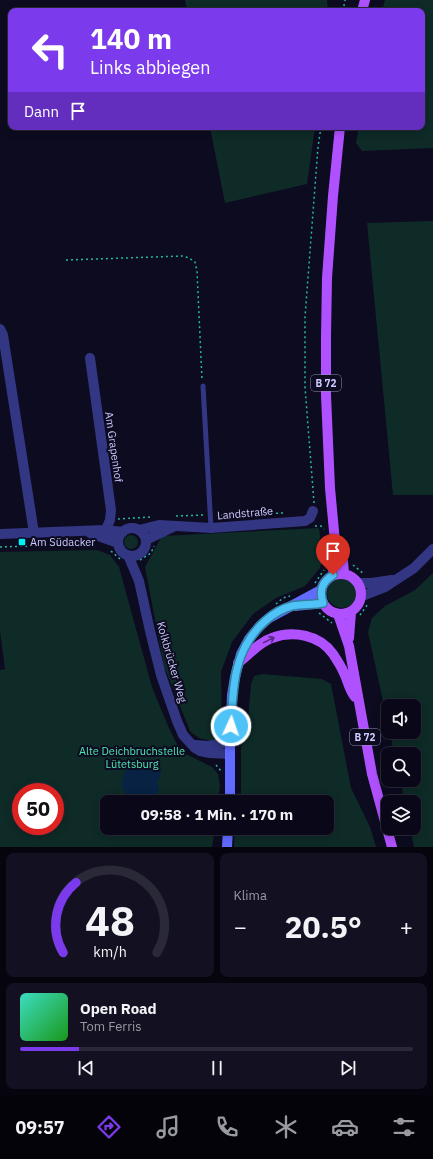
<!DOCTYPE html>
<html lang="de">
<meta charset="utf-8">
<style>
:root{--surface:#0a0818;--page:#131121;--text:#f1f3f6;--muted:#999aa2;--line:#2a2937;--accent:#7c3aed}
body{margin:0;font-family:"IBM Plex Sans",sans-serif;background:var(--page);color:var(--text);height:100vh;display:flex;flex-direction:column;font-size:15px;white-space:nowrap}
*{box-sizing:border-box;margin:0}
p{font-size:13px;color:var(--muted)}
.icon{flex:none;width:22px;height:22px;fill:none;stroke:currentColor;stroke-width:2;stroke-linecap:round;stroke-linejoin:round}
.map{position:relative;height:847px;overflow:hidden}
.side{display:flex;flex-direction:column;gap:6px;padding:6px;background:#06040d;flex:1}
.side>*{flex:none}
.banner{position:absolute;left:8px;top:8px;width:417px;height:122px;border-radius:8px;box-shadow:0 2px 10px #0003,0 0 0 1px var(--line);background:#7c3aed;color:#fff;overflow:hidden}
.fabs{position:absolute;left:381px;top:699px;display:grid;gap:8px}
.fabs a{display:grid;place-items:center;width:40px;height:40px;border-radius:8px;background:var(--surface);box-shadow:0 2px 10px #0003,0 0 0 1px var(--line);font-size:20px}
.speed{position:absolute;left:12px;top:783px;display:flex;gap:8px;font-size:20px;font-weight:700;text-align:center}
.speed>*{display:grid;place-content:center;width:52px;height:52px;border-radius:50%;background:var(--surface);box-shadow:0 2px 10px #0003,0 0 0 1px var(--line);line-height:1}
.speed .limit{border:6px solid #d22;background:#fff;color:#111}
.pin{position:absolute;display:grid;place-items:center;width:34px;height:34px;color:#fff;margin:-41px -17px;border-radius:50% 50% 50% 0;rotate:-45deg;box-shadow:0 0 4px #0007}
.pin .icon{rotate:45deg}
.me{position:absolute;width:44px;margin:-22px;rotate:3deg;stroke-linejoin:round;filter:drop-shadow(0 0 3px #0008)}
.turn{display:flex;align-items:center;gap:14px;height:84px;padding:0 16px;font-size:18px}
.turn .icon{width:52px;height:52px;stroke-width:2.5}
.turn b{display:block;font-size:28px;line-height:34px}
.then{display:flex;align-items:center;height:38px;padding:0 16px;background:#0003;gap:8px;font-size:15px}
.big{font-size:30px;font-weight:700;line-height:1.1}
.side .card{flex:1;display:flex;flex-direction:column;justify-content:center;gap:6px;min-width:0;padding:0 14px;border-radius:8px;background:var(--page)}
.side .dial{align-items:center;gap:0}
.dial svg{height:104px;overflow:visible;fill:none;stroke:var(--line);stroke-width:7;stroke-linecap:round;text-anchor:middle}
.dial text{fill:var(--text);stroke:none}
.song{display:flex;align-items:center;gap:12px}
.cover{width:48px;height:48px;border-radius:6px;background:linear-gradient(135deg,hsl(170 70% 55%),hsl(120 70% 35%))}
.played{height:4px;border-radius:2px;background:linear-gradient(90deg,var(--accent) 15%,var(--line) 15%)}
.keys{display:flex;justify-content:space-around;direction:ltr}
.heat{display:flex;justify-content:space-between;align-items:center;font-size:22px;direction:ltr}
.side .tiles{flex:1;display:grid;gap:6px;grid-template-columns:1fr 1fr}
.card:last-child{grid-column:span 2}
.trip{position:absolute;left:100px;top:795px;width:234px;height:40px;border-radius:8px;background:var(--surface);box-shadow:0 2px 10px #0003,0 0 0 1px var(--line);font-weight:700;line-height:40px;text-align:center}
.tabs{display:flex;height:64px;justify-content:space-around;align-items:center;background:#04030a;color:var(--muted)}
.tabs .icon{width:28px;height:28px}
.tabs .on{color:var(--accent)}
.tabs b{font-size:18px;color:var(--text)}
.map>svg:first-child{display:block}
.green{fill:#0e2b27;fill-rule:evenodd}
.water{fill:#072243}
.lines{fill:none;stroke-linecap:round;stroke-linejoin:round}
.path{stroke:#24b9a4;stroke-width:1.5;stroke-dasharray:2 3;stroke-linecap:butt}
.service{stroke:#323683;stroke-width:5}
.minor{stroke:#323683;stroke-width:10}
.tertiary{stroke:#323683;stroke-width:10}
.secondary{stroke:#616bff;stroke-width:10}
.primary{stroke:#b051ff;stroke-width:10}
.oneway{stroke:#562a84}
.route-casing{stroke:#337fa1;stroke-width:10}
.route{stroke:#4fc3f7;stroke-width:7}
.poi-dot{fill:#00f1f5;stroke:#0d0b20;stroke-width:1.5}
.labels{text-anchor:middle;stroke-width:4;stroke-linejoin:round;paint-order:stroke}
.shield{fill:#0d0b20;stroke:#9391bc;stroke-width:1}
.shield-label{font-size:10px;font-weight:bold;fill:#cccaff}
.street-label{font-size:11px;fill:#cccaff;stroke:#0d0b20}
.poi-label{font-size:11px;fill:#cccaff;stroke:#0d0b20;text-anchor:start}
.park-label{font-size:11px;fill:#4ee7b4;stroke:#0d0b20}
</style>
<div class="map">
<svg width="433" height="847" viewBox="0 0 433 847">
<rect width="100%" height="100%" fill="#0d0b20"/>
<!-- green -->
<path class="green" d="M185 0H327L328 11H187Z
M385 0H433V148L362 151 356 143 359 127H422V11H382Z
M210 127H315L307 184 225 203Z
M433 221V495H393L367 223Z
M319 528 323 559 320 568 305 586 276 598 253 614 232 642 221 672 222 727 216 741C205 740 198 739 190 731L164 666 145 567 162 536Z
M124 542a7 7 0 1 1 14 0a7 7 0 1 1-14 0Z
M97 550 110 555 119 567 152 687 168 726 177 744 182 752 212 767 218 774 220 786 218 802H107V828H215L212 847H0V670L5 669 0 631V552ZM21 792H55V826H21Z
M433 573V847H414L410 828H414V802H405L400 780H414V754H394L390 732H414V706H388V724L368 632 372 618 385 606 415 590Z
M327 593a15 15 0 1 1 30 0a15 15 0 1 1-30 0Z
M262 674 322 679 331 684 351 788 370 827 376 847H234L235 828H327V802H241V747L247 732 251 684 254 676Z"/>
<!-- water -->
<path class="water" d="M137 762 150 764 162 770 157 783 159 788 155 802H130L121 784 125 771Z"/>
<g class="lines">
<!-- path -->
<path class="path" d="M343 11 345 0
M66 260 183 256 189 258 195 262 197 271 202 380
M314 503 305 387V317L318 147 321 127
M216 515 284 513
M176 516 204 515
M118 519 150 517
M315 526H321L324 529
M0 547 93 544
M111 551 120 559
M140 560 151 553 154 546
M353 565 364 574
M315 583 324 570
M276 604 283 598 290 596
M319 613 332 623
M360 615 368 604
M216 765 221 771"/>
<!-- service -->
<path class="service" d="M203 386 211 528"/>
<!-- minor -->
<path class="minor" d="M0 329 3 335 34 533
M90 358 111 510 110 520 103 537
M139 530 159 525 211 528 305 521 310 518 313 511
M146 540 173 527"/>
<!-- tertiary -->
<path class="tertiary" d="M118 542a14 14 0 1 1 28 0a14 14 0 1 1-28 0Z
M90 533 118 543
M0 534 105 530 123 532
M128 555 139 581 150 631 161 675 177 721 183 735 195 748 200 751 210 753 230 754
M359 583H371L392 580
M362 596 385 587 414 568 433 549
M195 745 208 746 230 742"/>
<!-- secondary -->
<path class="secondary" d="M295 606 323 603
M230 802V742L232 695 235 677 241 654 249 639 260 626 269 618 321 590
M227 847 228 828"/>
<!-- primary -->
<path class="primary" d="M362 11 365 0
M336 545 343 562 344 573
M321 594a20 20 0 1 1 40 0a20 20 0 1 1-40 0Z
M333 575 335 542 330 488 326 395V337L327 278 333 196 340 127
M338 614 349 646 372 774 392 847
M349 638 351 612
M238 663C249 655 259 642 272 638 293 630 320 635 333 654 337 660 341 666 344 673 348 681 349 690 355 697"/>
</g>
<!-- one-way arrows -->
<defs><path id="oneway-shaft" d="M-6 0H5M1.5-3L5.5 0L1.5 3" fill="none" stroke-width="1.6" stroke-linecap="round" stroke-linejoin="round"/></defs>
<use class="oneway" href="#oneway-shaft" transform="translate(269 640) rotate(-26)"/>
<g class="lines">
<!-- route casing -->
<g class="route-casing">
<path id="route" d="M231 726C233 687 233 650 265 621 272 615 283 608 292 606 302 604 313 605 323 603 319 590 322 582 333 575"/>
</g>
<!-- route -->
<use href="#route" class="route"/>
</g>
<!-- markers -->
<rect class="poi-dot" x="18" y="538" width="8" height="8" rx="2"/>
<g class="labels">
<!-- shield labels -->
<g class="shield">
<rect x="311" y="375" width="30" height="16" rx="3"/>
<rect x="350" y="729" width="30" height="16" rx="3"/>
</g>
<g class="shield-label">
<text x="326" y="387">B 72</text>
<text x="365" y="741">B 72</text>
</g>
<!-- street labels -->
<g class="street-label">
<text transform="translate(114 447) rotate(82)" y="4">Am Grapenhof</text>
<text transform="translate(245 513) rotate(-5)" y="4">Landstraße</text>
<text transform="translate(172 662) rotate(74)" y="4">Kolkbrücker Weg</text>
</g>
<!-- poi labels -->
<g class="poi-label">
<text x="30" y="546">Am Südacker</text>
</g>
<!-- park labels -->
<g class="park-label">
<text x="132" y="755">Alte Deichbruchstelle<tspan x="132" dy="13">Lütetsburg</tspan></text>
</g>
</g>
</svg>
<div class="fabs">
<a><svg class="icon" aria-label="sound" viewBox="0 0 24 24"><path d="M4 9h4l5-4v14l-5-4H4zM17 9q2 3 0 6"/></svg></a>
<a><svg class="icon" aria-label="search" viewBox="0 0 24 24"><circle cx="10" cy="10" r="6"/><path d="M15 15l6 6"/></svg></a>
<a><svg class="icon" aria-label="layers" viewBox="0 0 24 24"><path d="M12 4l9 5-9 5-9-5zM3 14l9 5 9-5"/></svg></a>
</div>
<div class="speed"><div class="limit">50</div></div>
<div class="pin" style="left:333px;top:575px;background:#d93025"><svg class="icon" aria-label="arrive" viewBox="0 0 24 24"><path d="M6 21V4h12l-3 4 3 4H6"/></svg></div>
<svg class="me" style="left:231px;top:726px" viewBox="-20 -20 40 40"><circle r="17" fill="#4fc3f7" stroke="#fff" stroke-width="3"/><path d="M0-11L8 9 0 5-8 9z" fill="#fff"/></svg>
<div class="trip">09:58 · 1 Min. · 170 m</div>
<div class="banner">
<div class="turn"><svg class="icon" aria-label="left" viewBox="0 0 24 24"><path d="M17 20v-9H6M10 6l-5 5 5 5"/></svg><div><b>140 m</b>Links abbiegen</div></div>
<div class="then">Dann<svg class="icon" aria-label="arrive" viewBox="0 0 24 24"><path d="M6 21V4h12l-3 4 3 4H6"/></svg></div>
</div>
</div>
<section class="side">
<div class="tiles">
<div class="card dial"><svg viewBox="0 0 100 80">
<path d="M14 69A42 42 0 1 1 86 69"/>
<path d="M14 69A42 42 0 0 1 24 15" stroke="#7c3aed"/>
<text x="50" y="56" font-size="32" font-weight="700">48</text>
<text x="50" y="72" font-size="11">km/h</text>
</svg></div>
<div class="card"><p>Klima</p>
<div class="heat"><a>−</a><b class="big">20.5°</b><a>+</a></div>
</div>
<div class="card">
<div class="song"><i class="cover"></i><div><b>Open Road</b><p>Tom Ferris</p></div></div>
<div class="played"></div>
<div class="keys"><svg class="icon" aria-label="previous" viewBox="0 0 24 24"><path d="M18 5L8 12l10 7zM5 5v14"/></svg><svg class="icon" aria-label="pause" viewBox="0 0 24 24"><path d="M8 5v14M16 5v14"/></svg><svg class="icon" aria-label="next" viewBox="0 0 24 24"><path d="M6 5l10 7-10 7zM19 5v14"/></svg></div>
</div>
</div>
</section>
<nav class="tabs">
<b>09:57</b>
<svg class="icon on" aria-label="directions" viewBox="0 0 24 24"><path d="M12 3l9 9-9 9-9-9zM9 14v-3h6M13 9l2 2-2 2"/></svg>
<svg class="icon" aria-label="music" viewBox="0 0 24 24"><path d="M9 18V5l10-2v13"/><circle cx="6" cy="18" r="3"/><circle cx="16" cy="16" r="3"/></svg>
<svg class="icon" aria-label="phone" viewBox="0 0 24 24"><path d="M5 4h4l2 5-3 2q2 4 5 5l2-3 5 2v4C11 20 4 13 5 4z"/></svg>
<svg class="icon" aria-label="climate" viewBox="0 0 24 24"><path d="M12 3v18M4 7l16 10M4 17L20 7"/></svg>
<svg class="icon" aria-label="car" viewBox="0 0 24 24"><path d="M5 17H2v-5l4-1 3-4h7l3 4 3 1v5h-3M9 17h6M6 11h13"/><circle cx="7" cy="17" r="2"/><circle cx="17" cy="17" r="2"/></svg>
<svg class="icon" aria-label="filters" viewBox="0 0 24 24"><path d="M4 7h16M4 17h16"/><circle cx="9" cy="7" r="2"/><circle cx="15" cy="17" r="2"/></svg>
</nav>
